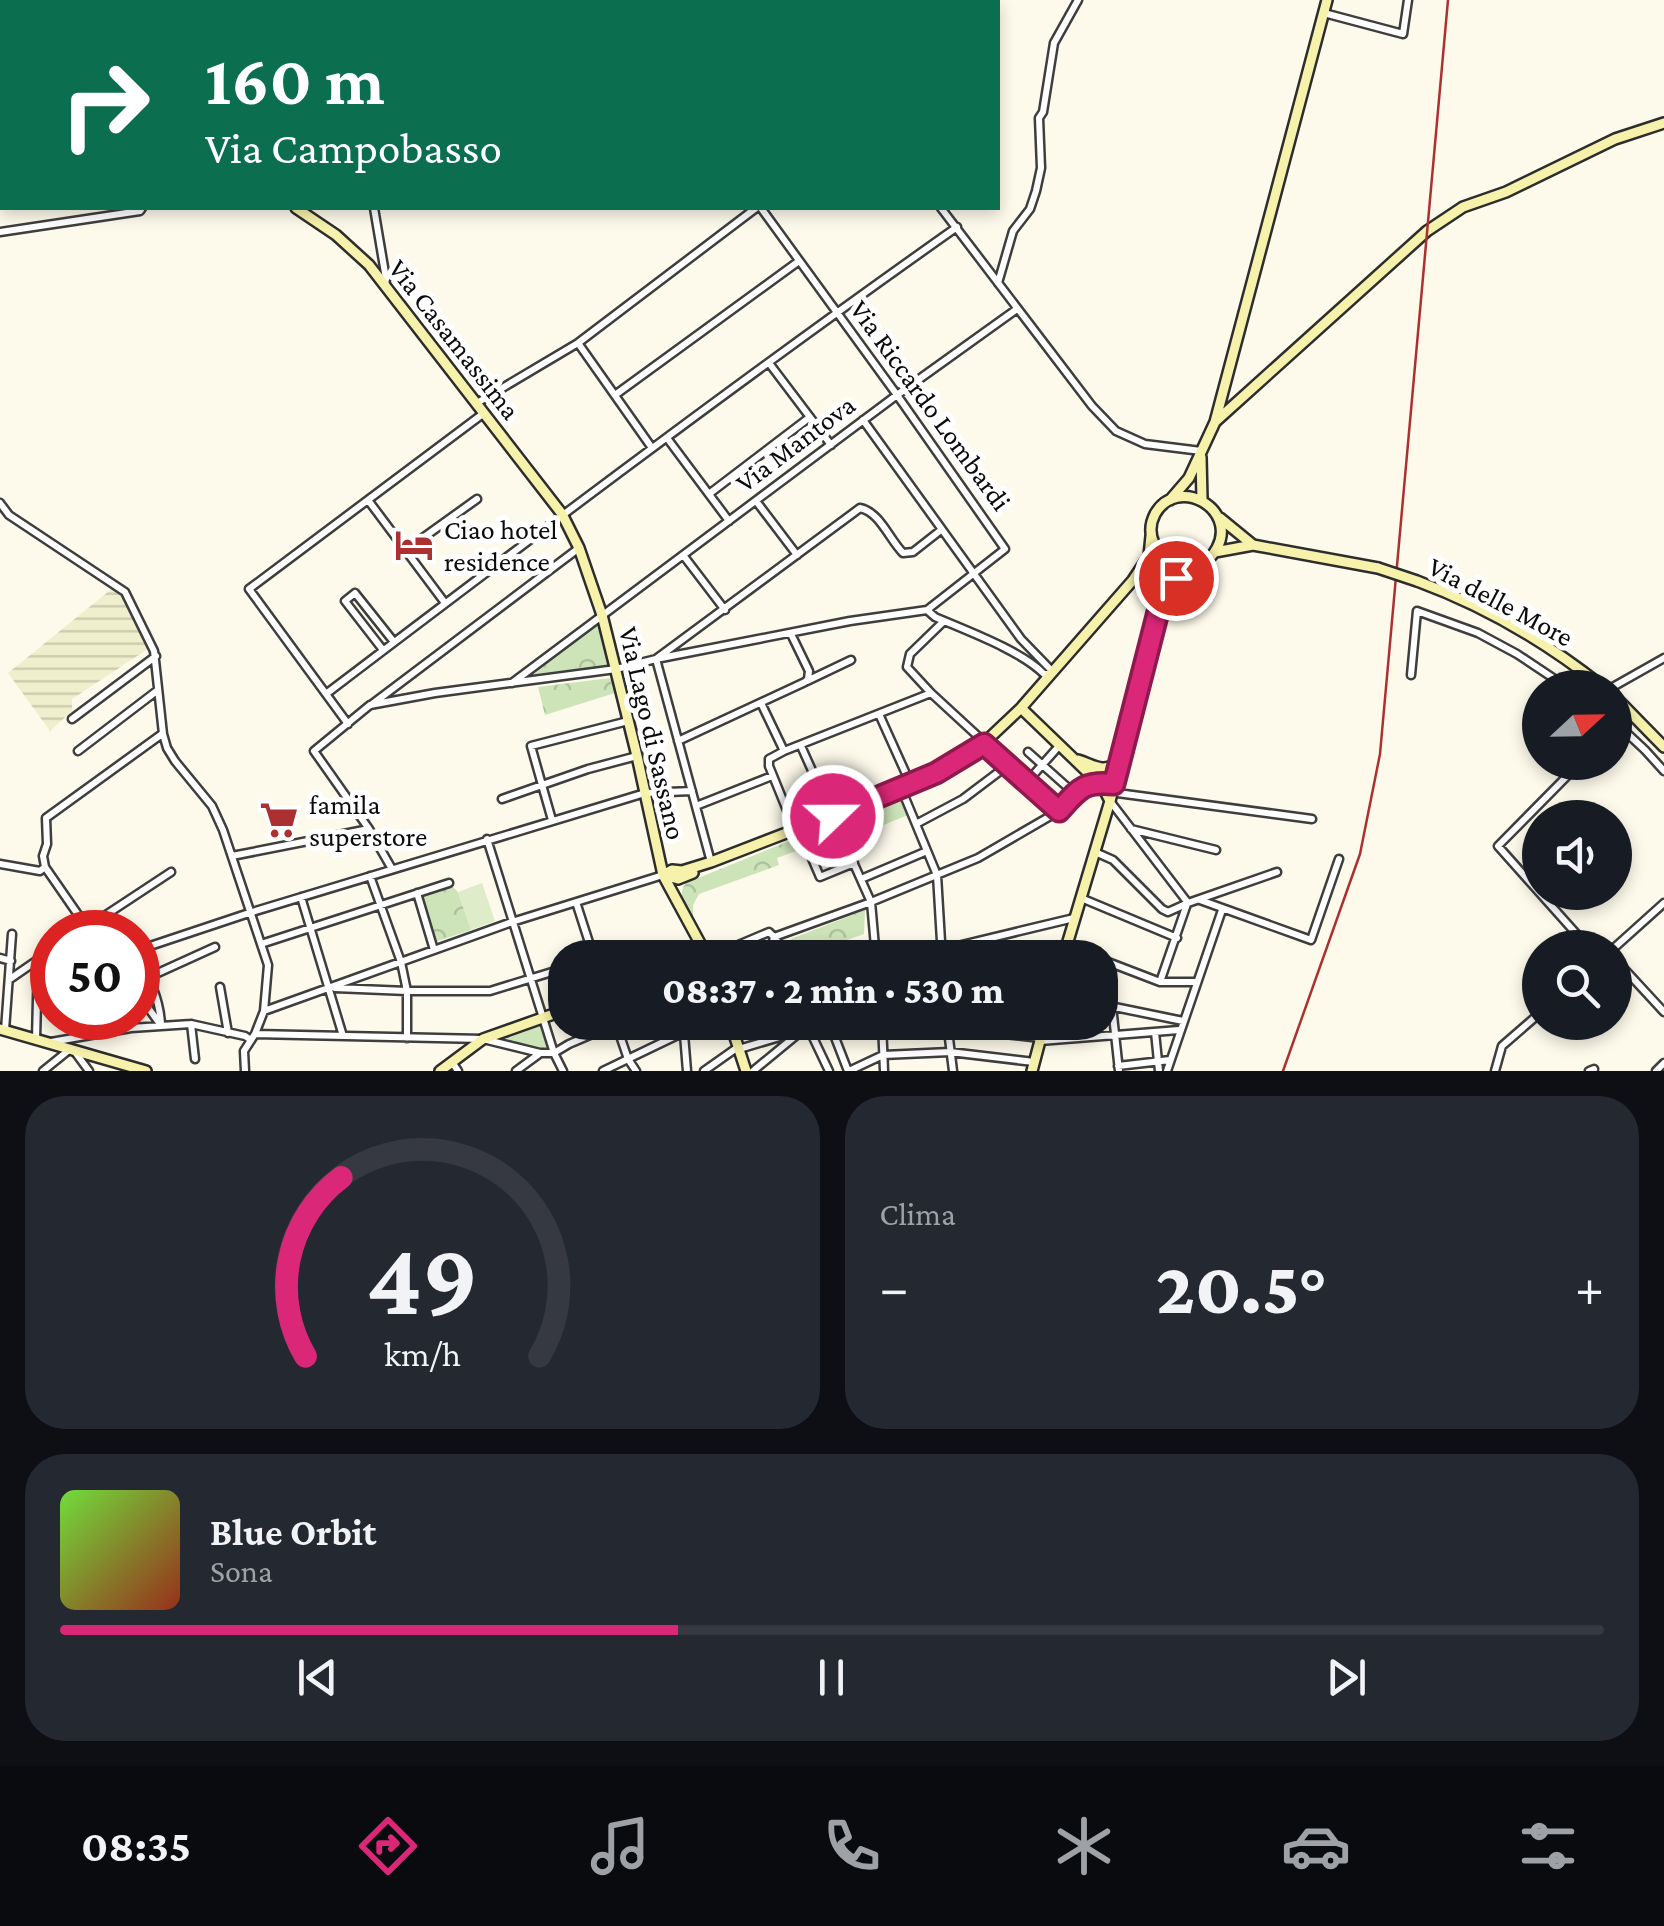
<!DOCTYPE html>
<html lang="it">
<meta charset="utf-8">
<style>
:root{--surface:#171b24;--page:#242831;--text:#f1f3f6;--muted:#9ea1a6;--line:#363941;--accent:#db2777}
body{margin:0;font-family:"Crimson Pro",serif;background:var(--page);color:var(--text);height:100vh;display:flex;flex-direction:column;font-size:38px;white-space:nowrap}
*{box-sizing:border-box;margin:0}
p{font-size:32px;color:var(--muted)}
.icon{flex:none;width:55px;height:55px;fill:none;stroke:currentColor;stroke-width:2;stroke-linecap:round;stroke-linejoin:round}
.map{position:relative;height:1071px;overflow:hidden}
.details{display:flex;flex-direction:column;gap:25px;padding:25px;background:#0d0f14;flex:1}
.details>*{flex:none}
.guide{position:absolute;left:0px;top:0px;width:1000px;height:210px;box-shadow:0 5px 15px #0003;background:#0b6e4f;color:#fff;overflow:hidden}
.needle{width:65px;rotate:68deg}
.tools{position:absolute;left:1522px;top:670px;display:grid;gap:20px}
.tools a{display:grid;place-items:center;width:110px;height:110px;border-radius:50%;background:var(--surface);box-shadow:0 5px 15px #0003;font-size:50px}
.speed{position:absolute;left:30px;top:910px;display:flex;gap:20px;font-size:50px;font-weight:700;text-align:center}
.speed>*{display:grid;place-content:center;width:130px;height:130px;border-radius:50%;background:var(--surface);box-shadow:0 5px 15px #0003;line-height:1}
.speed .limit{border:15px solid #d22;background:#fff;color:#111}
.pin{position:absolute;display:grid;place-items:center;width:85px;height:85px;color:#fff;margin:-42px;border:5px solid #fff;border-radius:50%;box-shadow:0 2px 10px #0007}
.me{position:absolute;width:110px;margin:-55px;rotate:68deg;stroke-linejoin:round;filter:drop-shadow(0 0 8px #0008)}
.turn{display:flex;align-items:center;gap:35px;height:210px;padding:0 40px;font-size:45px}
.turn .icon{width:130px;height:130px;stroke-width:2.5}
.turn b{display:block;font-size:70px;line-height:85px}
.big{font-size:75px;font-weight:800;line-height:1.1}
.details .tile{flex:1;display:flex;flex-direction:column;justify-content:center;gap:15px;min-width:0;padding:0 35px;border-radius:40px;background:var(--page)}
.details .dial{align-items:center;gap:0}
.dial svg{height:260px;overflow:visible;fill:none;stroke:var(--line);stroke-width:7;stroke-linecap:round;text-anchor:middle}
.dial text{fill:var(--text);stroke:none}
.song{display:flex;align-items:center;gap:30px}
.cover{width:120px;height:120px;border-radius:15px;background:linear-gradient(135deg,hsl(100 70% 55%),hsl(10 70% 35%))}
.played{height:10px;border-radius:5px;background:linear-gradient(90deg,var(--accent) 40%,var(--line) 40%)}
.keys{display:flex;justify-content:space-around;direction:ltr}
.heat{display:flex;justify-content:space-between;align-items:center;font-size:55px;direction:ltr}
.details .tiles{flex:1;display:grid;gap:25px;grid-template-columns:1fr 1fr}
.tile:last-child{grid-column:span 2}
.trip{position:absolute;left:548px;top:940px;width:570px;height:100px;border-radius:40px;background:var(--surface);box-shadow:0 5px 15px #0003;font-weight:800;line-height:100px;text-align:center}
.tabs{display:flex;height:160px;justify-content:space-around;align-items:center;background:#090b0e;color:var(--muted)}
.tabs .icon{width:70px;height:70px}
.tabs .active{color:var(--accent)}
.tabs b{font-size:45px;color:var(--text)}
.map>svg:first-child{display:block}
.farmland{fill:url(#farmland-rules)}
.park{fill:url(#park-crowns)}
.pitch{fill:#deecc9}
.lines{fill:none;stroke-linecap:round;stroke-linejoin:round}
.street-casing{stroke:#3e3e3e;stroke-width:11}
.secondary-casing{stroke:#2d2d2d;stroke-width:14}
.street{stroke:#fff;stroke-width:6}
.secondary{stroke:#f7f2ab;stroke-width:9}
.rail{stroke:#ad3031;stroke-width:2.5}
.secondary-bridge-casing{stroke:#2d2d2d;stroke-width:14;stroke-linecap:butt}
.secondary-bridge{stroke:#f7f2ab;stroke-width:9}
.route-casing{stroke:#8e194d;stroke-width:25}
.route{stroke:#db2777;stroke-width:18}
.labels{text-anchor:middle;stroke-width:10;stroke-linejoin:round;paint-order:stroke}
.street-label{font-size:28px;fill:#0b0b0b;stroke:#fff}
.poi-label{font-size:28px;fill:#0b0b0b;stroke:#fff;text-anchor:start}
</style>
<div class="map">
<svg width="1664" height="1071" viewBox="0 0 1664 1071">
<defs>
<pattern id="farmland-rules" width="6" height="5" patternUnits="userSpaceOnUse" patternTransform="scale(2.5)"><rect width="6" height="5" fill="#f0efcd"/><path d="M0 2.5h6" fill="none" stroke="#ccccaf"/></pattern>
<pattern id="park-crowns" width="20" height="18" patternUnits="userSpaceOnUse" patternTransform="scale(2.5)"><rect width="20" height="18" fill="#cde4b8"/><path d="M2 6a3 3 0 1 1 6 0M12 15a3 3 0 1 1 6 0" fill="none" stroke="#afc29d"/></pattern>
</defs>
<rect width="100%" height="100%" fill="#fdfaeb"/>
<!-- farmland -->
<path class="farmland" d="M114 587 125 595 151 647 72 699V711L50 731 8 673Z"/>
<!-- park -->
<path class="park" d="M597 624 608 666 531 676Z
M610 678 615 693 545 715 538 687Z
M902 798 908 815 849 839 842 823Z
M799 837 804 848 777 858 779 865 699 894 693 905V918C686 907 676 896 686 883Z
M453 887 458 892 471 930 435 942 421 896Z
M865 910 864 934 798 957 791 939Z
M541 1022 549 1046 540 1049 508 1040 506 1035Z"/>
<!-- pitch -->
<path class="pitch" d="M482 883 495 921 471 930 458 892Z"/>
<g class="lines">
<!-- street casing -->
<g class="street-casing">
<path id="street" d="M295 2V0
M585 2V0
M1324 13 1403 34 1408 0
M374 208 386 279 385 285
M761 208 897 395 1005 549 927 610
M941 208 1092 406 1116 431 1145 444 1201 451
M0 232 140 211 142 208
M998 283 1013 231 1030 209 1036 191 1041 168 1039 118 1043 112 1054 43 1078 0
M578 343 652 448
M769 363 831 445
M615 395 799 261
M477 403 578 343 756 208
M863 420 1021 639 1052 671
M667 438 729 521
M709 494 810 417
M368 500 445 603
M756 501 797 555
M0 503 9 515 125 592 154 651 163 734 167 748 175 761 212 806 223 830 268 965 264 1011 255 1034 244 1051 245 1071
M406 550 477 499
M683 555 725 610
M944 621 910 654 907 667 931 693 1059 811
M383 650 345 601 355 593 394 642
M1411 675 1417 611 1478 633 1517 654 1568 688
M807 681 851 660
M512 683 897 395 1017 309
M1611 688 1664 658
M326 694C534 536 743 378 957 227
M761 703 784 751
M371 705 579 548
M879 714 911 785
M72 719 156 656
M628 721 531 746 542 785 588 769 637 756
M1615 722 1645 750 1664 771
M348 724 249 589 484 413
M678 741 805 682 808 679 809 671 791 634
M801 746 871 902 876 958
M78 751 158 690
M1028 752 1075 794
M1581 762 1498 846 1589 948
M1027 782 1059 746
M901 788 937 875 942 958
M1110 792 1312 819
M502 799 542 785 552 820
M1110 801 1188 903
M696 806 772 776
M916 824 963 799 1008 765
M799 828 820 877 854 863
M1131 829 1216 850
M795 830 769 766V759L784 751 931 693
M487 839 554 1053 563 1071
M1095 852 1113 860 1162 909 1168 912 1188 903 1277 872
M232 856 369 829
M711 862 656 659 860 508C880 512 889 539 903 553L913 552 941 530
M0 864 40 871 45 867 90 932
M45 867 43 856 47 844 46 818 162 734
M392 869 369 829 314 751 370 705 435 693 616 669 656 659 850 621 927 610 935 617C967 631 1020 650 1044 674L1053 672
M370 876 401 962 407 991V1038
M861 879 927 851
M417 893 434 950
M301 897 343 1036
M1081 898 1177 938
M1200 900 1311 940 1339 859
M576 902 594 958
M88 929 101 932
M80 932 171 872
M774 937 871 902 978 858 1059 811 1097 769
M775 938 788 958
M261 944 449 883
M1066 947 1095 958
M1614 948 1664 903
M1016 949 1017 958
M138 950 249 913 645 793 692 791
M941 950 1074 918
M0 958 11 961
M714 958 717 954 769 932 774 937
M747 958 772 946 774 937
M1100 959 1160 982H1196
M1615 959 1664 1012
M138 960C151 980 160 1001 161 1025
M149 977 215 947
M10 979 52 950
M1160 982 1187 904
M220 987 228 1033
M335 988 407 991H490L565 968
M138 994 160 1024
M1100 1004 1183 1021
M1112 1006 1119 1071
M264 1011 512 922 663 875
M683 1022 687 1071
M829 1022 848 1071
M882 1022 884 1071
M947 1022 953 1071
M191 1024 195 1059
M616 1024 628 1059 636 1071
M948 1028 1041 1038
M809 1029 829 1071
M5 1030 12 934
M1155 1032 1159 1071
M255 1034 483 1039 540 1053H554
M84 1035V1018
M36 1040 38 959
M1040 1041 1179 1030
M51 1042 131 1028 191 1024 245 1036 251 1040
M739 1049 830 1022
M75 1052 89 1071
M554 1053 569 1044 616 1024
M452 1062 458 1071
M1118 1066 1170 1060
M43 1071 69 1050
M516 1071 539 1054
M603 1071 684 1032
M704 1071 738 1047
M753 1071 798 1034
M849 1071 883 1055 950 1052 1034 1062
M1167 1071 1222 910
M1495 1071 1502 1046 1540 1013
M1589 1071 1594 1069
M1656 1071 1664 1063"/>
</g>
<!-- secondary casing -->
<g class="secondary-casing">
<path id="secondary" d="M153 0 156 2
M296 208 336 235 369 265 562 514 579 548 602 615 637 756 663 875 708 958
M1215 422 1427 231 1463 207 1506 192 1615 139 1664 123
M1201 457 1202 499
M1170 500 1189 478 1215 422 1327 0
M1220 518 1253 545
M1215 552 1253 545 1378 568
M1133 580C1143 575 1152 570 1162 567 1183 560 1203 574 1217 548 1238 508 1177 475 1155 514 1144 535 1157 556 1176 565
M1417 581C1485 606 1548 643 1604 688
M1615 697 1664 747
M1021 708 1103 787 1109 799
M1078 760C1094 765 1103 774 1118 762
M663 875 672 870 682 871 711 862 911 785 955 763 984 743 1021 708 1133 580 1149 556 1151 536
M663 875 678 879 693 873
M1063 958 1110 801 1161 604C1168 585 1177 576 1195 565
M730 1022 746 1071
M0 1029 146 1071
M440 1071 483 1039 565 1010
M1032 1071 1045 1022"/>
</g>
<!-- street -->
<use href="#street" class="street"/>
<!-- secondary -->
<use href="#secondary" class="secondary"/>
<!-- rail -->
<path class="rail" d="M1283 1071 1360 854 1380 754 1448 0"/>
<!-- secondary-bridge casing -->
<g class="secondary-bridge-casing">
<path id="secondary-bridge" d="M1378 568 1417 581"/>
</g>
<!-- secondary-bridge -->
<use href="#secondary-bridge" class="secondary-bridge"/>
</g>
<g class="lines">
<!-- route casing -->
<g class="route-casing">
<path id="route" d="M833 816 936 773 984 744 1059 811C1079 789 1083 781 1114 784L1160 604 1167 588 1176 578"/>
</g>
<!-- route -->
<use href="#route" class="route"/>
</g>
<!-- icons -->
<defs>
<g id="hotel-bare" transform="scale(3)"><path d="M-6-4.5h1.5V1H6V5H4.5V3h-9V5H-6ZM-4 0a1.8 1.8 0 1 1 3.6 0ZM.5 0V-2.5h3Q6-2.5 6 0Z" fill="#ad3031" stroke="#fff" stroke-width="2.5" paint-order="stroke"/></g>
<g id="supermarket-bare" transform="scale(3)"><path d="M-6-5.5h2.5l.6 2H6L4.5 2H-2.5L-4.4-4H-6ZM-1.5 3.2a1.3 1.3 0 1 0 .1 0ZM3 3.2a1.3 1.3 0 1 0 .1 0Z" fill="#ad3031" stroke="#fff" stroke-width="2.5" paint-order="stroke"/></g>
</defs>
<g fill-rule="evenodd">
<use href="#hotel-bare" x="414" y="545"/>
<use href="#supermarket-bare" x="279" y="820"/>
</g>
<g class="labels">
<!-- street labels -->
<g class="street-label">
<text transform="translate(455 339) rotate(52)" y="10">Via Casamassima</text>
<text transform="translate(931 405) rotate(54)" y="10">Via Riccardo Lombardi</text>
<text transform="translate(795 443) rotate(-37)" y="10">Via Mantova</text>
<text transform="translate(1501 601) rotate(28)" y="10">Via delle More</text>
<text transform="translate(653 733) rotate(77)" y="10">Via Lago di Sassano</text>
</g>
<!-- poi labels -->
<g class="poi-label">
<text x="444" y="539">Ciao hotel<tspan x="444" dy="32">residence</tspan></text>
<text x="309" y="814">famila<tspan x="309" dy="32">superstore</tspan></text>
</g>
</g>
</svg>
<div class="tools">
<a><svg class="needle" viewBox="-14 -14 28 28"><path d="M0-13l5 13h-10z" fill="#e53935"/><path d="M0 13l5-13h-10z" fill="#9ea1a6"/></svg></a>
<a><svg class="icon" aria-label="sound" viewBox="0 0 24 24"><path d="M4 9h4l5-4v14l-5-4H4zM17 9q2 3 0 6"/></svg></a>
<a><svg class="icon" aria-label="search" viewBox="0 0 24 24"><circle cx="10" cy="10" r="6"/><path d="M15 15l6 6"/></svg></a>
</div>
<div class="speed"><div class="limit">50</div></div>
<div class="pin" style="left:1176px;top:578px;background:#d93025"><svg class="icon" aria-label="arrive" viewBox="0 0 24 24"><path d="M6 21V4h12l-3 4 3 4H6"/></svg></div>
<svg class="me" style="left:833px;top:816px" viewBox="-20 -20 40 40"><circle r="17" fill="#db2777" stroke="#fff" stroke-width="3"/><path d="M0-11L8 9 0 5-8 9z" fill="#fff"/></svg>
<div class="trip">08:37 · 2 min · 530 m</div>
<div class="guide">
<div class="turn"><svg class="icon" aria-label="right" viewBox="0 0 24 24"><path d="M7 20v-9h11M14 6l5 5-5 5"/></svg><div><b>160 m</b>Via Campobasso</div></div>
</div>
</div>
<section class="details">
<div class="tiles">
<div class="tile dial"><svg viewBox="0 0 100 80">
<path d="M14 69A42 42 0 1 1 86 69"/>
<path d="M14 69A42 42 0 0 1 25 14" stroke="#db2777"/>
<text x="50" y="56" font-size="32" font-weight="700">49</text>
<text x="50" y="72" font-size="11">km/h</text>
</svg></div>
<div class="tile"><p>Clima</p>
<div class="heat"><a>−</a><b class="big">20.5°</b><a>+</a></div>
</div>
<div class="tile">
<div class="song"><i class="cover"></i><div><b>Blue Orbit</b><p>Sona</p></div></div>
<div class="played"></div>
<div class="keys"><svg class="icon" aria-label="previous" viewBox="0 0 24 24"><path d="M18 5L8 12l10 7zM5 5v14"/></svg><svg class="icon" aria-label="pause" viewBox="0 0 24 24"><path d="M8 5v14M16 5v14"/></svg><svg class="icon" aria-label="next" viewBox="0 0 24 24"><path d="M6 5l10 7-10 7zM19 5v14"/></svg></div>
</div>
</div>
</section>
<nav class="tabs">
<b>08:35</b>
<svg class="icon active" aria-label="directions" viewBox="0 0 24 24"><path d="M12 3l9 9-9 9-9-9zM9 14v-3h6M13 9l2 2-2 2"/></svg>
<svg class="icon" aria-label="music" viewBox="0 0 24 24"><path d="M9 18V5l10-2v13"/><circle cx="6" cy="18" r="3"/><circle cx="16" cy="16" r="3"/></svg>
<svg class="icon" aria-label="phone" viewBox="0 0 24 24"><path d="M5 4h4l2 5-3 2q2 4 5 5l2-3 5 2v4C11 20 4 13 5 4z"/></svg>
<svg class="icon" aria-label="climate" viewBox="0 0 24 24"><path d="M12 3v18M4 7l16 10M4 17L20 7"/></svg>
<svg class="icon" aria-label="car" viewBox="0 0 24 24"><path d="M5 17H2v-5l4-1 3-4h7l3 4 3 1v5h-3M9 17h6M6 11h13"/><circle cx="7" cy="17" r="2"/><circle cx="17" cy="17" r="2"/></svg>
<svg class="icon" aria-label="filters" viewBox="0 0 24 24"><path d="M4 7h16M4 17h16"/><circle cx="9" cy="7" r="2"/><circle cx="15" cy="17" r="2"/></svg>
</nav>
